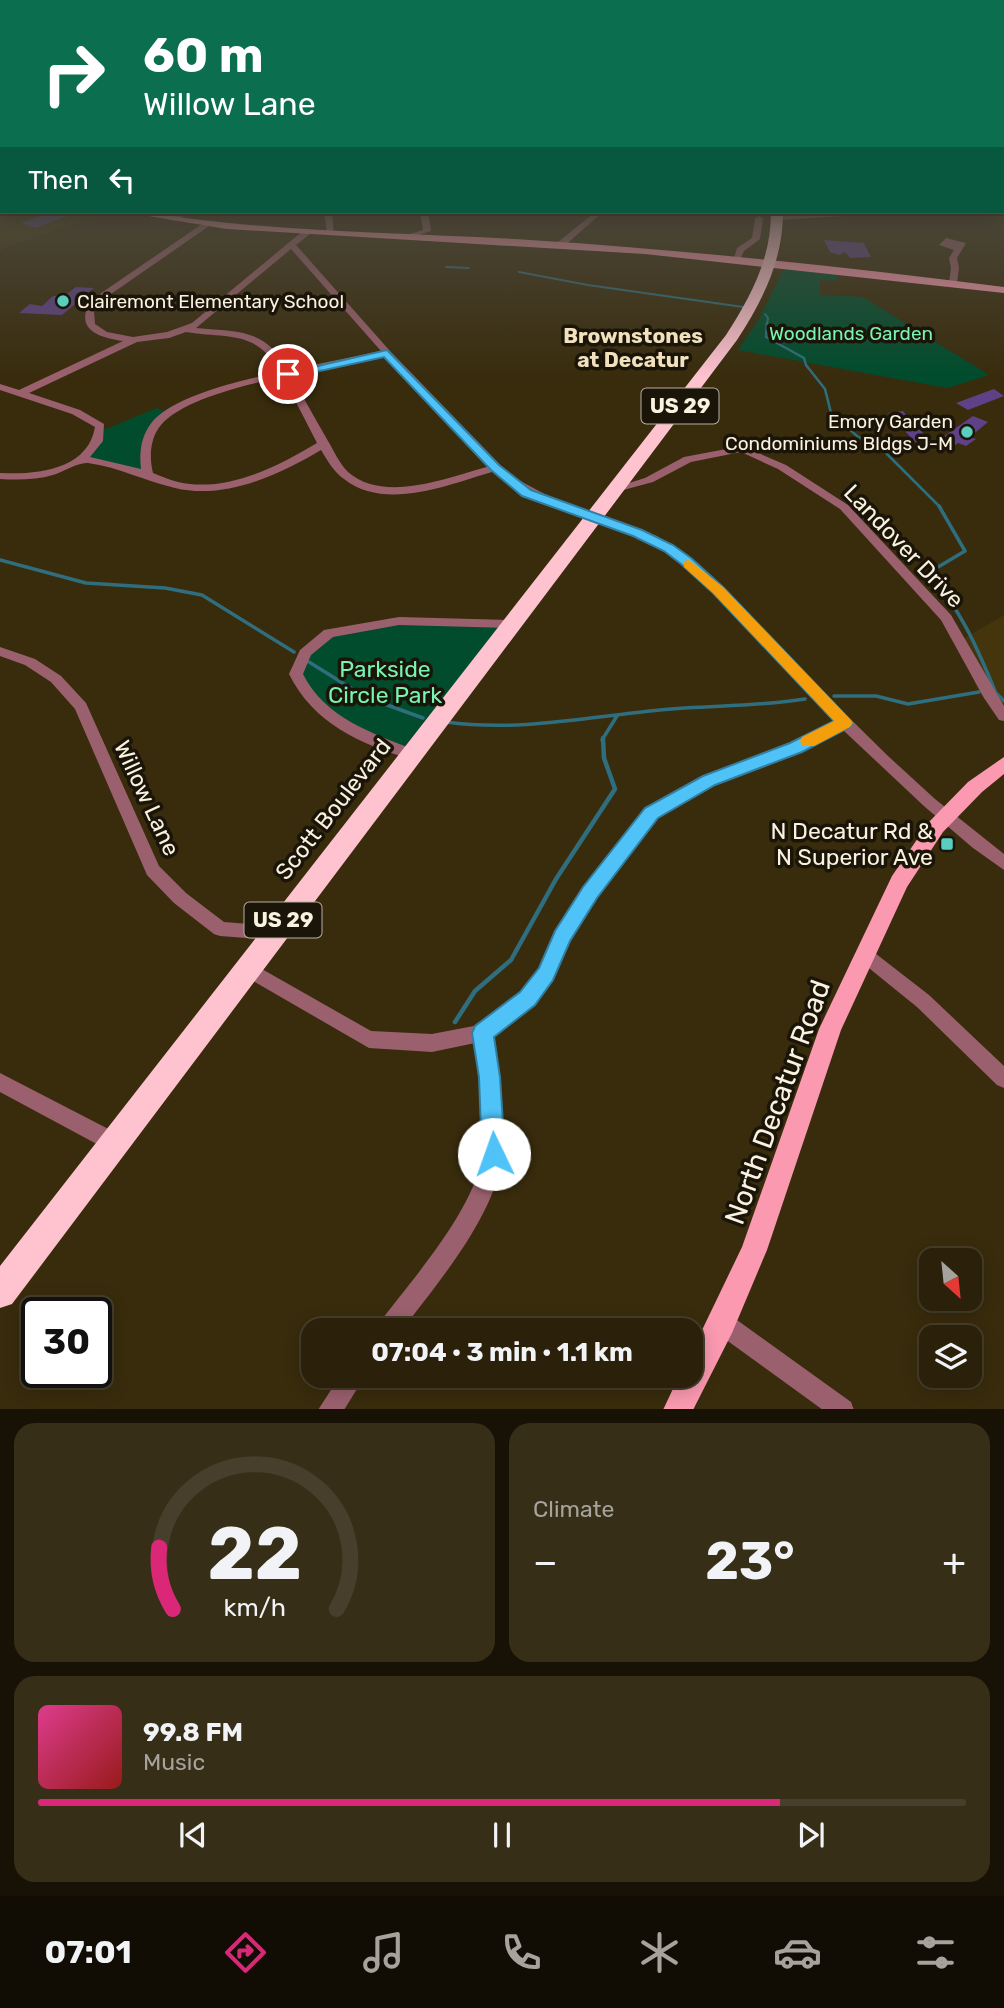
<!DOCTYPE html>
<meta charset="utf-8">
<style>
:root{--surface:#2b210a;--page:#372e18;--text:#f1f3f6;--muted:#a6a39c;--line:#473e2b;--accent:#db2777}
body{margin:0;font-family:Rubik,sans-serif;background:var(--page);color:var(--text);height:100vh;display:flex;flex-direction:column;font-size:26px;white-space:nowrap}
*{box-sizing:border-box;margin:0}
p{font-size:23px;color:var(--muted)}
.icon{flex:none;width:38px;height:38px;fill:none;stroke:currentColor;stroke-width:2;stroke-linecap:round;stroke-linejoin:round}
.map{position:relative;height:1409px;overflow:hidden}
.details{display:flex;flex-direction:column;gap:14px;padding:14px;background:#181206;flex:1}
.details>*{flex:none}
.banner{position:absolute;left:0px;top:0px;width:1004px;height:214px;box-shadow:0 4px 18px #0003,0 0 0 2px var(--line);background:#0b6e4f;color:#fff;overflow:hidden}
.needle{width:46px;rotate:153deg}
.controls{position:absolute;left:919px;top:1248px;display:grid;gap:14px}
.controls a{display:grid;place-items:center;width:63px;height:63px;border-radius:14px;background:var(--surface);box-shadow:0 4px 18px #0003,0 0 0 2px var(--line);font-size:35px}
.speed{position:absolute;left:21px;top:1297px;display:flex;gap:14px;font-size:35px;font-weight:700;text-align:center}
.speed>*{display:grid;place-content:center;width:91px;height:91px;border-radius:50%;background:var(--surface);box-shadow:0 4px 18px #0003,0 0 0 2px var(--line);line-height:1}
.speed .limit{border:4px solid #111;border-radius:10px;background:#fff;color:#111}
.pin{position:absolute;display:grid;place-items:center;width:60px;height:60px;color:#fff;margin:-30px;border:4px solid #fff;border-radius:50%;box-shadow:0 2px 7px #0007}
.me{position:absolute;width:77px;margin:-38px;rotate:357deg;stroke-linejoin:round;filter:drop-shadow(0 0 5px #0008)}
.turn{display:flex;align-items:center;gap:24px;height:147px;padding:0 28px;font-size:32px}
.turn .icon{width:91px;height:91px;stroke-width:2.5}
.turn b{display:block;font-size:49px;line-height:60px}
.then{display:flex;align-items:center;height:66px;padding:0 28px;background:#0003;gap:14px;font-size:26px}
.big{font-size:52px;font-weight:700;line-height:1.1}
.details .card{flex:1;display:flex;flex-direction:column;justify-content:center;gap:10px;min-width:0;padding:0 24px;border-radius:21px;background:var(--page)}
.details .dial{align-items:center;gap:0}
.dial svg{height:182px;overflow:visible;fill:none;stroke:var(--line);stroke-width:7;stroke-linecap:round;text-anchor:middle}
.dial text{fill:var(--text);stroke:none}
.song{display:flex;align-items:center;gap:21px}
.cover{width:84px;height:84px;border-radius:10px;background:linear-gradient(135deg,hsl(330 70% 55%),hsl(0 70% 35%))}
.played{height:7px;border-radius:4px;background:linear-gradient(90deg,var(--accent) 80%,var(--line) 80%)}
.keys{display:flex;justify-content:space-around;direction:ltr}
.heat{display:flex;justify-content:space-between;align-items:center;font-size:38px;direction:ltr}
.details .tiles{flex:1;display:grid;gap:14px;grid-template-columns:1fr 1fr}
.card:last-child{grid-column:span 2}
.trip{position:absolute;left:301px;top:1318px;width:402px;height:70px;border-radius:21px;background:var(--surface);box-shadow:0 4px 18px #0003,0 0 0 2px var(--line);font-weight:700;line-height:70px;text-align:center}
.tab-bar{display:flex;height:112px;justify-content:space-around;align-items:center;background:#110d04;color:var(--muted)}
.tab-bar .icon{width:49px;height:49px}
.tab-bar .active{color:var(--accent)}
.tab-bar b{font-size:32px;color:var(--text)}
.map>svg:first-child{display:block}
.built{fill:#45350d}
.green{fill:#004c2d}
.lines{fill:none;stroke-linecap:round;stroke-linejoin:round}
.stream-far3{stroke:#2f6e7e;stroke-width:2}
.stream-far2{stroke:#2f6e7e;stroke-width:2.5}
.stream-far1{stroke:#2f6e7e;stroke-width:3.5}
.stream{stroke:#2f6e7e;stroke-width:4.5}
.building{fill:#5e4187}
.minor{fill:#9b606e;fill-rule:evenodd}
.major{fill:#fa99b0;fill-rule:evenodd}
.highway{fill:#ffc3cf;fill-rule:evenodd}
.route{fill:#4fc3f7;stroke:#337fa1;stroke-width:2}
.slow{fill:#f59e0b}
.poi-dot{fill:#59cebf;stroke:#1b1509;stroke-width:2.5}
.labels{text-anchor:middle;stroke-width:7;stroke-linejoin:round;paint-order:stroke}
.far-poi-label{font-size:19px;fill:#faf2e0;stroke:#1b1509;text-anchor:start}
.far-park-label{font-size:19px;fill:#77f3b2;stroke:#1b1509}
.far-neighbourhood-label{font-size:21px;font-weight:bold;fill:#f1e1bd;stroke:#1b1509}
.shield{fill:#1b1509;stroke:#b7b0a0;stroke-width:2}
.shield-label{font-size:21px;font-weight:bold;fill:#faf2e0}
.street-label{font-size:23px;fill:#faf2e0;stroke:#1b1509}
.park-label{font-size:23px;fill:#77f3b2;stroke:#1b1509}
.poi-label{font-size:23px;fill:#faf2e0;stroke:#1b1509;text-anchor:end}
.near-street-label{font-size:28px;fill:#faf2e0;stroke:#1b1509}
</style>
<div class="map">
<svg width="1004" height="1410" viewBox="0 0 1004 1410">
<rect width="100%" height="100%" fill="#392c0d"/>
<!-- built -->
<path class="built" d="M9 212H105L0 250V215Z
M1004 615V718L979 693 958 642Z"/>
<!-- green -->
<path class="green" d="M784 269 838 274 836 281 820 280V295L863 297 989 375 947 388 738 350 759 319Z
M157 408 169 413 156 421 143 471 87 458 96 433Z
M390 624 504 626 398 754 348 724 305 686 301 667 302 661 327 637Z"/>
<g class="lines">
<!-- stream-far3 -->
<path class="stream-far3" d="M446 267 469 268
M519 272 588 285 743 307
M765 314 768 318 767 325"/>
<!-- stream-far2 -->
<path class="stream-far2" d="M767 323 766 337 804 358 806 365 825 389 831 413 857 436 885 452 941 508"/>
<!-- stream-far1 -->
<path class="stream-far1" d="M939 506 965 551 928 573C960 608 977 647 995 691
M0 560 86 583 165 588 202 595 294 652
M309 662 365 697 423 718
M994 691 1004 701
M834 696H876L908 704 979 692
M446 722C519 732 587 717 660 710 708 705 757 707 805 699
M602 740 617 716"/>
<!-- stream -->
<path class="stream" d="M455 1022 475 991 511 960 556 879 615 789 604 758 603 738"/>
</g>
<!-- building -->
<path class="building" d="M51 212 76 213 35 228 21 223Z
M824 240 864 243 871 257 850 258 845 252 839 255 830 252Z
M76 287 94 288 62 315 19 313 30 304 42 306 53 296H64Z
M994 389 1004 396 968 410 956 403Z
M903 411 911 421 930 440 915 442 888 413Z
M973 416 988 422 970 437 976 439 966 446 958 443 949 450 934 443Z"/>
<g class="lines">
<!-- minor -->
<path class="minor" d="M0 183H2V187H0Z
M1003 199H1004V205H1003Z
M181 212H191L174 221 167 219Z
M324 212H332L334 235 327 233Z
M420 212H428L431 231 406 239V235L423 230Z
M595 212H603L563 247H557V243Z
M843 212H880L876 214 778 220 774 218 778 216Z
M759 216 763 218 760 239 744 251 739 262H733L737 248 752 238 755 218Z
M205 222 212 224 98 303 94 311 95 324 107 332 133 337 167 332 192 323 304 230H310V234L296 245 390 351 511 476 552 498 657 536 695 563 733 597 820 689 888 756 935 799 1004 854V870L973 848 925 807 843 730 801 752 714 784 656 817 596 897 569 941 552 980 533 1004 493 1036C498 1073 505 1112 503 1149 499 1212 439 1281 402 1330H377L380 1322C414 1277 478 1206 483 1150 486 1114 480 1078 475 1043L432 1052 369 1048 241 974 238 969 241 964 247 961 253 964 371 1031 432 1034 479 1025 521 992 539 969 556 932 584 887 646 809 704 776 791 744 835 721C776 661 725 589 653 544 604 513 536 515 495 471 450 484 386 512 344 479 334 472 327 460 321 450 279 475 225 500 175 488 145 481 118 467 88 463 78 462 63 472 53 475 36 480 18 480 0 479V473C36 475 88 470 95 427L72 414 0 390V384L19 390 123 341C97 337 74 329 91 300ZM291 249 381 351 289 370C264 328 239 332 196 328ZM186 332C228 339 256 329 280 372 246 379 175 395 152 422 141 436 139 452 141 469L90 457 103 441 104 424 80 410 29 393 137 342 169 338ZM385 356 490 466C450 477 384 504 348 472 339 463 334 451 328 441 316 420 303 397 291 375ZM283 377 317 443C277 467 226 493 178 482 170 480 161 476 153 473 149 457 150 438 161 425 183 399 249 384 283 377Z
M946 238 966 243 957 258 959 268 957 283 953 286 949 283 951 268 949 258 954 250 939 245Z
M742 446 786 465 848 505 951 615 1004 706V721L999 720 984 698 941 620 840 509 778 469 741 452 691 462 653 482 616 492 610 489 645 478 684 457Z
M399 617 511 620 517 624 511 628 399 625 333 637 311 655 303 674C325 718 372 733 415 750L417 754 415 758 410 759C360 744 313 723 289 674L300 650 324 630Z
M0 647 35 659 61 676 86 703 159 866 186 893 224 922 273 926 279 928 282 933 279 938 273 940 220 936 214 934 174 903 147 875 75 709 51 682 25 665 0 656Z
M865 947 871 950 929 995 1004 1066V1088L997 1085 917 1007 859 960 856 955 859 950Z
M0 1073 120 1135 123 1142 120 1149 113 1152 106 1149 0 1092Z
M722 1312 730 1315 851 1402 854 1410H823L714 1331 711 1323 714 1315Z
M340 1376H365L344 1410H318Z"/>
<!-- major -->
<path class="major" d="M124 212H144C272 233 401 232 530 240 688 250 846 267 1004 287V293L645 254 227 229Z
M1004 757V774L982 792 943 832 907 887 841 1030 767 1250 732 1333 693 1410H663L679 1376H691V1353L742 1247 819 1029 892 876 929 822 968 782Z"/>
<!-- highway -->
<path class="highway" d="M771 212H783C783 260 763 300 737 340L12 1304 0 1308V1266L726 335C751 296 771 259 771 212Z"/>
</g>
<!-- sky -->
<linearGradient id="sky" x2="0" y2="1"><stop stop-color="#1f1807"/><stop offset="0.48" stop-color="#4e4b40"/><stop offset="1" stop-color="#4e4b40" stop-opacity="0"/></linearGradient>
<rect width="1004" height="378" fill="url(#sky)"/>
<!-- route -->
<path class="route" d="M387 350 499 465 531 490 642 530 673 545 691 558 723 587 853 723 850 727 802 752 715 785 658 818 597 898 570 941 553 980 535 1005 494 1037 500 1077 505 1154 502 1162 494 1165 485 1162 482 1154 479 1077 472 1033 475 1026 520 992 539 968 555 931 583 887 645 808 703 776 790 743 834 721 713 593 681 564 664 551 633 536 522 496 491 470 384 357 288 378 283 374Z"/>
<!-- slow -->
<path class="slow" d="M689 560 723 587 850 719 853 723 850 727 814 746H802L800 741 802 737 834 721 713 593 684 567V561Z"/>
<!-- markers -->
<g class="poi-dot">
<circle cx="63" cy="301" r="7"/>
<circle cx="967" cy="432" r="7"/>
<rect x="940" y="837" width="14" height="14" rx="3.5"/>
</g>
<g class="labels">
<!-- far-poi labels -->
<g class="far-poi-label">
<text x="77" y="308">Clairemont Elementary School</text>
<text x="953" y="428" text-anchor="end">Emory Garden<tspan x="953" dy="22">Condominiums Bldgs J-M</tspan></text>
</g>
<!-- far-park labels -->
<g class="far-park-label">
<text x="851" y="340">Woodlands Garden</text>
</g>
<!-- far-neighbourhood labels -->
<g class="far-neighbourhood-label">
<text x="633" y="343">Brownstones<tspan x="633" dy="24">at Decatur</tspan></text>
</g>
<!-- shield labels -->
<g class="shield">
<rect x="641.5" y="388.5" width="77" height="35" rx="5"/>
<rect x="244.5" y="902.5" width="77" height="35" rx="5"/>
</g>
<g class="shield-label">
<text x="680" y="413">US 29</text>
<text x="283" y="927">US 29</text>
</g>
<!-- street labels -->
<g class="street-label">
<text transform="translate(904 546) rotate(46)" y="8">Landover Drive</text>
<text transform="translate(147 798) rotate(65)" y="8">Willow Lane</text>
<text transform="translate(333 809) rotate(-52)" y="8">Scott Boulevard</text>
</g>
<!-- park labels -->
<g class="park-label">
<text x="385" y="677">Parkside<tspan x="385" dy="26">Circle Park</tspan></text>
</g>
<!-- poi labels -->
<g class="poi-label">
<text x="933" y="839">N Decatur Rd &amp;<tspan x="933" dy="26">N Superior Ave</tspan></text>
</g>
<!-- near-street labels -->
<g class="near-street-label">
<text transform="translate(777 1102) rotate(-70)" y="10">North Decatur Road</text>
</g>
</g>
</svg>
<div class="controls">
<a><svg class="needle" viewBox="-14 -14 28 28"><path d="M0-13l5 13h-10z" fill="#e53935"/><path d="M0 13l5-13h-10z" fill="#a6a39c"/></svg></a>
<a><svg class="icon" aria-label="layers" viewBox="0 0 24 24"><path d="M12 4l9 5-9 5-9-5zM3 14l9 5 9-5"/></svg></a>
</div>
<div class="speed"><div class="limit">30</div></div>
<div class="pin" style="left:288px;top:374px;background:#d93025"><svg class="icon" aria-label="arrive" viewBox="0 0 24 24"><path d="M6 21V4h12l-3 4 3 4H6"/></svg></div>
<svg class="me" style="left:494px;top:1154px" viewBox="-20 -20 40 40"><circle r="19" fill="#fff"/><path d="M0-13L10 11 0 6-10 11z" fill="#4fc3f7"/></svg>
<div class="trip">07:04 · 3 min · 1.1 km</div>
<div class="banner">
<div class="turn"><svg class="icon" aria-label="right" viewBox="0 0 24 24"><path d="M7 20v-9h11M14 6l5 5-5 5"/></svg><div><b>60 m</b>Willow Lane</div></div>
<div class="then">Then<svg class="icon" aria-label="left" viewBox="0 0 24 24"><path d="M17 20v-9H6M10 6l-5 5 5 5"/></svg></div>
</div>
</div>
<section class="details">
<div class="tiles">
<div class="card dial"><svg viewBox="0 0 100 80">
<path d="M14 69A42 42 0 1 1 86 69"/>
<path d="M14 69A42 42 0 0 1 8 42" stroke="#db2777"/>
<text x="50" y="56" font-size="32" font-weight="700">22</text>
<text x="50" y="72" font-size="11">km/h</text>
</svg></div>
<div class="card"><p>Climate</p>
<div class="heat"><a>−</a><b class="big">23°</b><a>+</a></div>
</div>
<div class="card">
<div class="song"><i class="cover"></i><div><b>99.8 FM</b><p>Music</p></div></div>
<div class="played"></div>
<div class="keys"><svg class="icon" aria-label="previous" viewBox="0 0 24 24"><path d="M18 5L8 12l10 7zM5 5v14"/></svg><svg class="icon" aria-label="pause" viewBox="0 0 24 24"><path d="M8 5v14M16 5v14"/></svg><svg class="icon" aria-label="next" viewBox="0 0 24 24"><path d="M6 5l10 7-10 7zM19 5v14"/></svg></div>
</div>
</div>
</section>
<nav class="tab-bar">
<b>07:01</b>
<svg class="icon active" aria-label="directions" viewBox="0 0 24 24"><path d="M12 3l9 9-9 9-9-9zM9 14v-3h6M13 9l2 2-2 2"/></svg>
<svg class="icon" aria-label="music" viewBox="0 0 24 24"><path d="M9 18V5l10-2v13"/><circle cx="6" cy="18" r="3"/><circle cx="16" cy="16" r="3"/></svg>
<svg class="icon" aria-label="phone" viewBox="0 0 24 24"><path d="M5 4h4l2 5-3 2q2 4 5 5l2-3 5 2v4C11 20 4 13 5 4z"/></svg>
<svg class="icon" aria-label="climate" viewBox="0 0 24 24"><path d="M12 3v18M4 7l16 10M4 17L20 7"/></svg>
<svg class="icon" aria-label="car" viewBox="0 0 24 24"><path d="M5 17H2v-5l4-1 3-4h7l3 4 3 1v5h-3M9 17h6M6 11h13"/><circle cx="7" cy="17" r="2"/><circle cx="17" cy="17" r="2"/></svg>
<svg class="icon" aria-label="filters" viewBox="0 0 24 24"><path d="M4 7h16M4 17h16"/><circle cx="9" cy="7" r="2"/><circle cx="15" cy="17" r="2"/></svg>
</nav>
